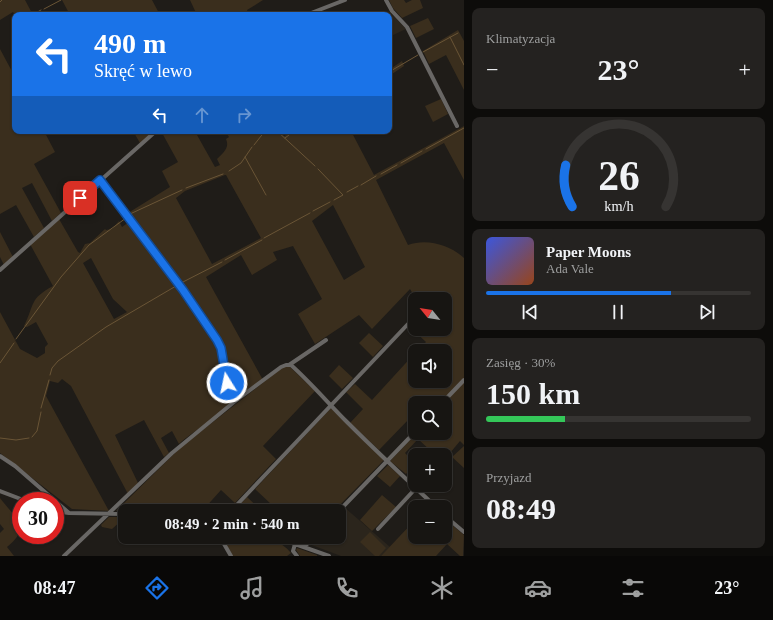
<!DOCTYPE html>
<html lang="pl">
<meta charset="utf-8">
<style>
:root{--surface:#171512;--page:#242220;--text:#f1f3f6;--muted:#9e9f9f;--line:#363432;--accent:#1a73e8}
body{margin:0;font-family:Georgia,serif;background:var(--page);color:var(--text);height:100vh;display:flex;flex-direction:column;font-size:15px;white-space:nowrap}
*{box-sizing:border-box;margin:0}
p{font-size:13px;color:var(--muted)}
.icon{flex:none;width:22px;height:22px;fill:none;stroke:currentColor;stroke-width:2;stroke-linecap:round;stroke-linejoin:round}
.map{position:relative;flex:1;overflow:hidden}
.drawer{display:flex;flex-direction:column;gap:8px;padding:8px;background:#0d0c0a;width:309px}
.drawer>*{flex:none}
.top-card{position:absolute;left:12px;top:12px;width:380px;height:122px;border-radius:8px;box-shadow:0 1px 3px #0004,0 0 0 1px var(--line);background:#1a73e8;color:#fff;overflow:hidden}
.needle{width:26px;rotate:300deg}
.tools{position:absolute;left:408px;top:292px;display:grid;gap:8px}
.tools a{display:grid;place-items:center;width:44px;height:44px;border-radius:8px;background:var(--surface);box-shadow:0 1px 3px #0004,0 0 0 1px var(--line);font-size:20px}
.speed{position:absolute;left:12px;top:492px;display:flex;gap:8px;font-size:20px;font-weight:700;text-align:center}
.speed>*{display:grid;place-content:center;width:52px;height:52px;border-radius:50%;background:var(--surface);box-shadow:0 1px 3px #0004,0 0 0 1px var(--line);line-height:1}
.speed .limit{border:6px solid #d22;background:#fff;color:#111}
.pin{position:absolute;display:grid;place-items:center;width:34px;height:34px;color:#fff;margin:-17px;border-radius:8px;box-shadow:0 2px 6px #0006}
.me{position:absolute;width:44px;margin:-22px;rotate:350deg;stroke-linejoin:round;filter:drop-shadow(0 0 3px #0008)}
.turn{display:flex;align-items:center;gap:14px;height:84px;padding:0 16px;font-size:18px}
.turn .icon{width:52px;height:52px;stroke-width:2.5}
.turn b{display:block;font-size:28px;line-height:34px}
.lanes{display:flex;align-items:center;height:38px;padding:0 16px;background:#0003;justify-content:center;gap:20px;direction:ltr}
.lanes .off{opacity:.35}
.big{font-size:30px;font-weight:600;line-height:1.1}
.drawer .widget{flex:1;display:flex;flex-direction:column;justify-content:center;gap:6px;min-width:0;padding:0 14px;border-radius:8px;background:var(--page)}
.drawer .dial{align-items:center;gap:0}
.dial svg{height:104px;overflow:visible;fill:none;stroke:var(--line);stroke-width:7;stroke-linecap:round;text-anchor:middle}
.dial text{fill:var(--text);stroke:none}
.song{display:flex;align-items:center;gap:12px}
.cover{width:48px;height:48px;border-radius:6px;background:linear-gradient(135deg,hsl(230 70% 55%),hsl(20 70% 35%))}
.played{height:4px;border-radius:2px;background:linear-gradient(90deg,var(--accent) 70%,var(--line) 70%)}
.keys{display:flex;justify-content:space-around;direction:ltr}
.heat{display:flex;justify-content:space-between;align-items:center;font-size:22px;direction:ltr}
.charge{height:6px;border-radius:3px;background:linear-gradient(90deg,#34c759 30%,var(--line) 0)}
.trip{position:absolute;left:118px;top:504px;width:228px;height:40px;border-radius:8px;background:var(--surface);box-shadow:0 1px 3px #0004,0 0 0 1px var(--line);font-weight:600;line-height:40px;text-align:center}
.tabs{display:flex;height:64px;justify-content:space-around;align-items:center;background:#090807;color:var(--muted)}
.tabs .icon{width:28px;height:28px}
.tabs .active{color:var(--accent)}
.tabs b{font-size:18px;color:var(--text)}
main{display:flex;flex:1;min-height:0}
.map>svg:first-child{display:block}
.built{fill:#2b251c}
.green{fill:#3a2e1d;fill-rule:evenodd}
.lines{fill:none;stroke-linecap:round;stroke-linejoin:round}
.stream{stroke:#6a5536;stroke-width:1}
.minor{stroke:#696765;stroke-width:4}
.route-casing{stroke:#114b97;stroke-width:10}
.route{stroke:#1a73e8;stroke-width:7}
</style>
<main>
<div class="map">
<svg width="464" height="556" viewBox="0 0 464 556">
<rect width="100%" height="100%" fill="#1f1c18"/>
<!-- built -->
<path class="built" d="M389 11 406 29 389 37V15H380Z
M344 507 390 547 381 556H341L309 544 316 537H339V513Z"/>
<!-- green -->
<path class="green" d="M0 0H25L33 15H15L13 12 0 20Z
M62 0H152L160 15H70Z
M190 0H263L247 10 249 15H197Z
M389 0H404L406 3 412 0H420L423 8 402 18 393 8Z
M428 18 434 29 416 38 410 26Z
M458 30 464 41V90L446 55 429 64 423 51Z
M0 49 15 77V113L13 115 15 118V131H44L55 152 34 164 61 213 52 221 32 183 22 188 44 228 34 237 16 205 0 214Z
M402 61 404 66 389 76V70Z
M441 99 448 114 433 122 425 106Z
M464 126V180L444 143 376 180 408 245C427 238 450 245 464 258V445L460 441 445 459V455H429L432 452 418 439 405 453 415 463 406 474 390 461 417 433H445V403H415V422L410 418 379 450 350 423 363 409 346 392 355 384 372 400 415 353V381H445V351H417L426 342 409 326V323L415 316V329H445V299H416L410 289 372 329 359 315 315 344 298 314 322 299 293 246 273 252 277 260 252 275 241 255 206 277 263 380 238 399 235 398 230 385 223 343 130 213H128L170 187 162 171 178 162 161 131H197L198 134 197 135 215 167 220 165 217 159C223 153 230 148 226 139L229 137 225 131H246L247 133 249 131H280L284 136 294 131H351L374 175ZM225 175H226L261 238 212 264 176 198 185 191ZM333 205 365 267 344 280 312 221Z
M133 131H154L140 143Z
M59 219 78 252 80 253 85 244 90 243 105 229 106 230 112 229 119 221 122 227 129 222 218 345 225 387 231 400C225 415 192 431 179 444L172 431 161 438 169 453 164 457 144 420 115 435 138 483 128 494 71 386 62 379 58 383 50 381 46 396 109 511 72 509 0 453V312L20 349 37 358 45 353V347L48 344 36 322 27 327 24 326C35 304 29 299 53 286L30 244ZM91 258 113 299 127 312 114 319 83 263Z
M0 232 13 257 4 265 0 257Z
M369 333 383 346 373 357 359 343Z
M339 365 353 378 342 389 329 376Z
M283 367H290L315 391 263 446 276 459 235 503 221 490 203 510 116 511 181 447Z
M331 408 384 460 334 511H267L272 505 255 489Z
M464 446V468L452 457Z
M388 465 400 476 390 487 377 476Z
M382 495 396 507 372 531 360 520Z
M247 497 262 511H234Z
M0 498C15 518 32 527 7 547L14 556H0V533L4 529 0 524Z
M109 517H119L122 520 112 529 102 527 101 525Z
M445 519 464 535 463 556H460L447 544 436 556H381L415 520V537H430L433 540 436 537H445Z
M370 532 386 548 379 556H375L360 542Z
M221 537C244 537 275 532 291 553L287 556H233Z
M297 548 317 555V556H300L296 550Z"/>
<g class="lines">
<!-- stream -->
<path class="stream" d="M0 2 2 0
M44 9 61 0
M32 15 41 10
M450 37 464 65
M423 52 458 33
M389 72 418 55
M277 131 315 166
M292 133 295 131
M285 138 289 135
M254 145 265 131
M426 149 464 128
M245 157 266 195
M401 163 422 151
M318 169 343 195 334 200
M229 171 241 163 252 147
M381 174 397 165
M361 185 376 176
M186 188 223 174
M347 192 358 186
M313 211 330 202
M130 214 182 190
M264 238 310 213
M225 260 262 240
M181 283 222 262
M16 339 61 277 89 245 126 218
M0 363 14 343
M50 375 52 368 58 361 106 327 176 286
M41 408 49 380
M32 437 37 431 41 412
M0 438 16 440 29 438"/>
<!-- minor -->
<path class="minor" d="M386 0 392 11 407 27 457 126
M306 15 345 0
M0 270 156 131
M289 365 326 340
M234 402 281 367 286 365H291C311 383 328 403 347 422 376 451 406 479 436 507
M442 403 464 380
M0 456 15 466 69 513
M0 491 26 501
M55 511 69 513 125 514
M231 511 408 324
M339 511 415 432
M445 516 464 532
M378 529 416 488
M220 537 231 556
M275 537 329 556
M295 544 293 551 297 556
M304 547 314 537
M64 556 172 453 234 402 227 383 220 344 183 290 101 180"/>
</g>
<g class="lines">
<!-- route casing -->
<g class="route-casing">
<path id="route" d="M80 198 100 180 183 290 217 340 221 348 227 383"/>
</g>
<!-- route -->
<use href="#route" class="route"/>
</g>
</svg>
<div class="tools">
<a><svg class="needle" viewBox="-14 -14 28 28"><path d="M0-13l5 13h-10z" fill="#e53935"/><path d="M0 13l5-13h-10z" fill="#9e9f9f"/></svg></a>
<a><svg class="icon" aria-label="sound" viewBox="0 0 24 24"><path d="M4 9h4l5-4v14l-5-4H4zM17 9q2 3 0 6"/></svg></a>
<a><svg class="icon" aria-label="search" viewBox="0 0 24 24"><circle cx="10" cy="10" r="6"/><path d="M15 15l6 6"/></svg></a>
<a>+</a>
<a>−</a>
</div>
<div class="speed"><div class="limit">30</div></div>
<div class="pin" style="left:80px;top:198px;background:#d93025"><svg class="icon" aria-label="arrive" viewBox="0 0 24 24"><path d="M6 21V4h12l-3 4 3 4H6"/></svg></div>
<svg class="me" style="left:227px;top:383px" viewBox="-20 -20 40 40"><circle r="17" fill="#1a73e8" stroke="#fff" stroke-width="3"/><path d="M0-11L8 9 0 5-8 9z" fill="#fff"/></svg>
<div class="trip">08:49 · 2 min · 540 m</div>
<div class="top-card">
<div class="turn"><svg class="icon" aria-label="left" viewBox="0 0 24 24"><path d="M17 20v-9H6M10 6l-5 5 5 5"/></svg><div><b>490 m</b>Skręć w lewo</div></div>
<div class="lanes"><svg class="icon" aria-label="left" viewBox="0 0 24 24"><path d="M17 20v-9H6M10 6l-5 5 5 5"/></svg><svg class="icon off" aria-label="ahead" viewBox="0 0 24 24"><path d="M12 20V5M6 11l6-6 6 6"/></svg><svg class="icon off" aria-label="right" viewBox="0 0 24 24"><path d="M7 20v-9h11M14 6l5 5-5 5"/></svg></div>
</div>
</div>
<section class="drawer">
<div class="widget"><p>Klimatyzacja</p>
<div class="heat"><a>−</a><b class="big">23°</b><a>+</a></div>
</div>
<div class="widget dial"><svg viewBox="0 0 100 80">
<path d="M14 69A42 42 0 1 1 86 69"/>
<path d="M14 69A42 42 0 0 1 9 37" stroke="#1a73e8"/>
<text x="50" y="56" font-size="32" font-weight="700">26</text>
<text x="50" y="72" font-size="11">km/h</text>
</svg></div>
<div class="widget">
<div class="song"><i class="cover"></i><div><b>Paper Moons</b><p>Ada Vale</p></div></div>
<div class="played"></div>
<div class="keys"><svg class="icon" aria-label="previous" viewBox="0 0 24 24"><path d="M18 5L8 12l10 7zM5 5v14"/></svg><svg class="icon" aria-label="pause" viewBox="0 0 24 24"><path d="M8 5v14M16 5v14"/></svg><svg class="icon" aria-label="next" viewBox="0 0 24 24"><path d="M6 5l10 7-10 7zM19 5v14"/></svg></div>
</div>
<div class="widget"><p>Zasięg · 30%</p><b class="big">150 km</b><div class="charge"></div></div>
<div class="widget"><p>Przyjazd</p><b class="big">08:49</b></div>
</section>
</main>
<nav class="tabs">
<b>08:47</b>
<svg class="icon active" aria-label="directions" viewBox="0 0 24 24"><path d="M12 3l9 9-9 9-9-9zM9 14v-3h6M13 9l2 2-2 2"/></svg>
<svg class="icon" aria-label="music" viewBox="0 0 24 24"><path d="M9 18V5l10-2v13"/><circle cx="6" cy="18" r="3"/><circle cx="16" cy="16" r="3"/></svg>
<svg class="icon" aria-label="phone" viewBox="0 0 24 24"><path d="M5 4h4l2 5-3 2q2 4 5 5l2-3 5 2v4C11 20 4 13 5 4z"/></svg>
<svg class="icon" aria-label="climate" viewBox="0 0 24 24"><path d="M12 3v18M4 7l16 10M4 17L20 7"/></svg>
<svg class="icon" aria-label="car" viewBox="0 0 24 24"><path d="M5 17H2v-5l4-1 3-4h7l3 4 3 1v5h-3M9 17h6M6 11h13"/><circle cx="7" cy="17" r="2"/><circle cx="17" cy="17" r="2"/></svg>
<svg class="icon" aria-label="filters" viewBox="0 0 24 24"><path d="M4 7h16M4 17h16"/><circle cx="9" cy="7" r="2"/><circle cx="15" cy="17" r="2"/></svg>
<b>23°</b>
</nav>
